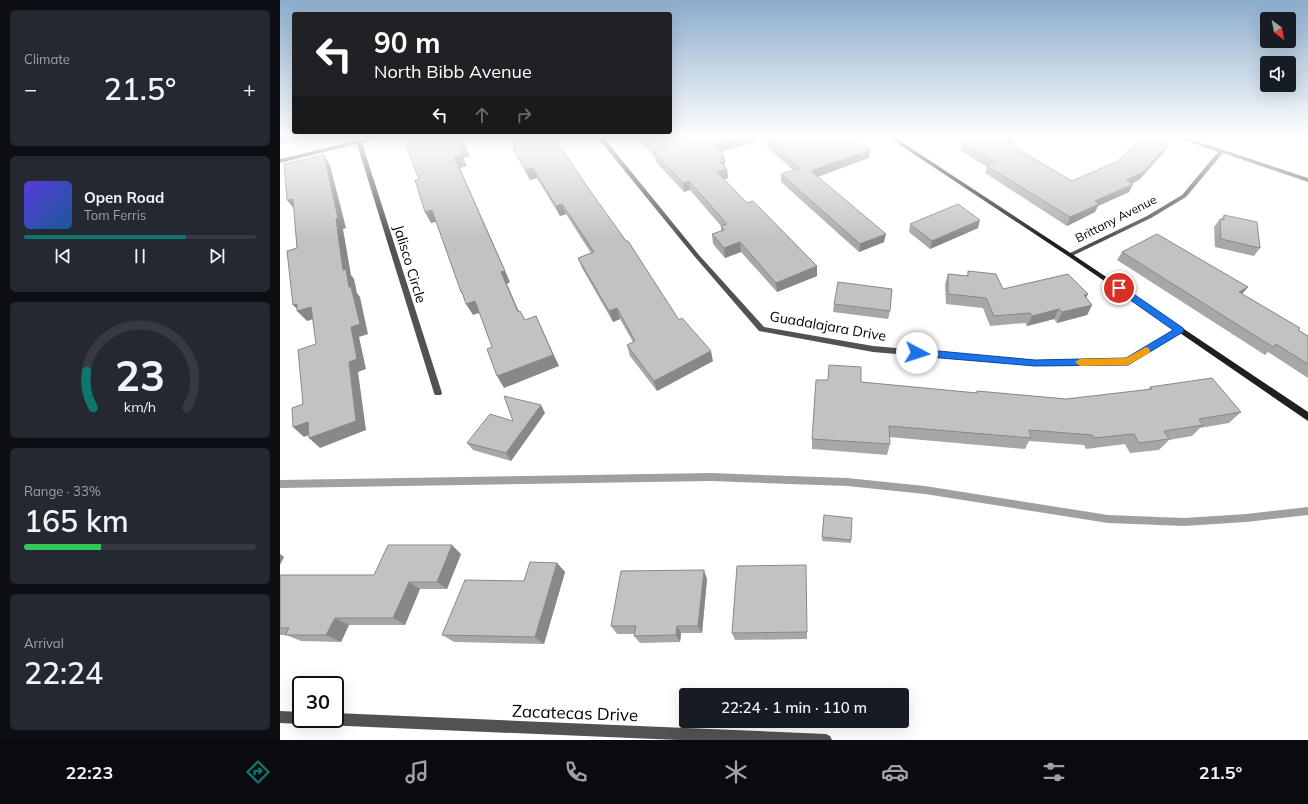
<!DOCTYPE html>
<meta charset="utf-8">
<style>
:root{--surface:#171b24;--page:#242831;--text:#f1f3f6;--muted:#9ea1a6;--line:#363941;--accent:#0f766e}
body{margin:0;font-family:Mulish,sans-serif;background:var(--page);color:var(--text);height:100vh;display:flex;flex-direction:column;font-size:15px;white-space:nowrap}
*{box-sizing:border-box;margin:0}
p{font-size:13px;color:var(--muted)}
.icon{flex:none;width:22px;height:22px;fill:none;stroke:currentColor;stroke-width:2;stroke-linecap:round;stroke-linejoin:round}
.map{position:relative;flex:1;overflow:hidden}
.details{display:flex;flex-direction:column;gap:10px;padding:10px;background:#0d0f14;width:280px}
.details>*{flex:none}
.banner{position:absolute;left:12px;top:12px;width:380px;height:122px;border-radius:4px;box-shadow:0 4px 16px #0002;background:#202124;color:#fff;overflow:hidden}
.needle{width:26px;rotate:148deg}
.fabs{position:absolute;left:980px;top:12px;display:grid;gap:8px}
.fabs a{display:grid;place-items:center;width:36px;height:36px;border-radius:4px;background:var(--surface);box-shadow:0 4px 16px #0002;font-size:20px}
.speed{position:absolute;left:12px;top:676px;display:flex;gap:8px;font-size:20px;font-weight:700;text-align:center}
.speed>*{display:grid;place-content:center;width:52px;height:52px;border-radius:50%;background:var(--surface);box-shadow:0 4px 16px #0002;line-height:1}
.speed .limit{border:2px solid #111;border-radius:6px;background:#fff;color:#111}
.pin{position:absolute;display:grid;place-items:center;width:34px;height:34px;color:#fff;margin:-17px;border:2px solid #fff;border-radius:50%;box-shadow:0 1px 4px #0007}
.me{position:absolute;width:44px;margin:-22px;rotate:95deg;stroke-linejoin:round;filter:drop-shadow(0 0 3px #0008)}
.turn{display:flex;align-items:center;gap:14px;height:84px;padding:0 16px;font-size:18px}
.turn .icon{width:52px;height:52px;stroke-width:2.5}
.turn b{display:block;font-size:28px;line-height:34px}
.lanes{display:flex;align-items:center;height:38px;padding:0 16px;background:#0003;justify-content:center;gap:20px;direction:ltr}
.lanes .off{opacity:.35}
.big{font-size:30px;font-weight:600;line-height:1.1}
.details .tile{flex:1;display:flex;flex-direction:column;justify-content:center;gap:6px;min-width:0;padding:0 14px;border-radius:6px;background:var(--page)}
.details .dial{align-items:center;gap:0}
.dial svg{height:104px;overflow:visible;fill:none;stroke:var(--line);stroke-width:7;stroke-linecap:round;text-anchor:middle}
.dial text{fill:var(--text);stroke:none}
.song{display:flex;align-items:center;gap:12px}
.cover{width:48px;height:48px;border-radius:6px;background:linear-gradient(135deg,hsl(250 70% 55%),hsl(210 70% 35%))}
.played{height:4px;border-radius:2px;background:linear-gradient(90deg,var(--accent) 70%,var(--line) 70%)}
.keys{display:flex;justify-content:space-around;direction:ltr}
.heat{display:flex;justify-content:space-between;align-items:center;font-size:22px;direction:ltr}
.charge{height:6px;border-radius:3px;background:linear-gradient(90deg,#34c759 33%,var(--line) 0)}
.trip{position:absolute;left:399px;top:688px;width:230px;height:40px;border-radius:4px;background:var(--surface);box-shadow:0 4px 16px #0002;font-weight:600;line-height:40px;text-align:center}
.dock{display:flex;height:64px;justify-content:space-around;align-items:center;background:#090b0e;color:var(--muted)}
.dock .icon{width:28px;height:28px}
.dock .selected{color:var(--accent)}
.dock b{font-size:18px;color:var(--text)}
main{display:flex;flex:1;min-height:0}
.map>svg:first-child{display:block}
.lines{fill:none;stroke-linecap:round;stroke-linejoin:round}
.stream{fill:#a0a0a0;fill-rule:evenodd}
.street{fill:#525252;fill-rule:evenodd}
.secondary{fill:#1f1f1f;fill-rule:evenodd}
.wall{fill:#a7a7a7}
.shaded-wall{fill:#888}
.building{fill:#c2c2c2;stroke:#888}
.route{fill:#1a73e8;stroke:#114b97}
.slow{fill:#f59e0b}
.labels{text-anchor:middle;stroke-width:3;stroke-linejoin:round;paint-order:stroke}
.far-street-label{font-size:12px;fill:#000;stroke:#fff}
.street-label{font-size:14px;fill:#000;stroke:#fff}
.near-street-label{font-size:17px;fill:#000;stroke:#fff}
</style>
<main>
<section class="details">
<div class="tile"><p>Climate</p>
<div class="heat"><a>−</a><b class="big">21.5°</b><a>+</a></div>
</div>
<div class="tile">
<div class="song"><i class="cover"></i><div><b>Open Road</b><p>Tom Ferris</p></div></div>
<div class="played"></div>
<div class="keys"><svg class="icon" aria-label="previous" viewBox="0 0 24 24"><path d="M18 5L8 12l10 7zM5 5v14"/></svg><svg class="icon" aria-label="pause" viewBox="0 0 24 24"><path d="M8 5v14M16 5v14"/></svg><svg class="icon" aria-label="next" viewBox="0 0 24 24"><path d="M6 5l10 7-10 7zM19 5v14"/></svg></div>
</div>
<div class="tile dial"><svg viewBox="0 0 100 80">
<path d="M14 69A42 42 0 1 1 86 69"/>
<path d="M14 69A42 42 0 0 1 9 41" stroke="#0f766e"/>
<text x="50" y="56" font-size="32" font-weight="700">23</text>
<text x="50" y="72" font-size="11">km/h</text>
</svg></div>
<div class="tile"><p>Range · 33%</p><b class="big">165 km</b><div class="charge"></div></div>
<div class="tile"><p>Arrival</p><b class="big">22:24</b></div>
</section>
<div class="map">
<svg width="1028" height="740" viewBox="0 0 1028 740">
<rect width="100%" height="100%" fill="#fff"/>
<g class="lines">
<!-- stream -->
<path class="stream" d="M431 473 567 478 645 486 828 515 904 518 966 514 1028 507V515L966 522 904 526 828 523 645 494 567 486 431 481 0 488V480Z"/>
<!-- street -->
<path class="street" d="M93 137H102L82 143 162 393 161 395H155L154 393 77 144 0 163V159Z
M317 137H323L419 255 484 327 593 346 755 360 847 359 897 328 900 327 904 330 903 332 848 365 755 366 593 352 479 331 415 257Z
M896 137H904L1028 178V182L943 153 906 197 871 218 792 256H788V254L867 216 902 195 938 152Z
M0 711 21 712V719H27L25 722 21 724 0 723Z
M55 713 546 734 550 736 552 740H398L43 725 39 723 37 719H55Z"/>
<!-- secondary -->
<path class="secondary" d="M608 137H614L792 254 1028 412V421L788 256Z"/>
</g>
<!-- wall -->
<path class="wall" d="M228 137H274L306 185 399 320 433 361 377 391 350 356 347 345 353 342 340 319 333 322 302 268 298 258 311 253 286 214 280 216 257 178 250 180 238 158 233 148H234Z
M357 137H477V141L441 152 445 164V167L447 169 448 178 444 179 467 203 537 266V276L497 292 461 252 445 258 433 244 432 234 441 231V226L410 190 404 192 376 162 375 157Z
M679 137H733V146L792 181 888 144 884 152 859 180 852 183 853 184 849 192 818 206 815 212 787 226 705 173 707 167 680 150 682 142 685 141Z
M486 138 589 158 538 177 604 242 579 252 501 182V174L513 170 486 146Z
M944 215 980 248 974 256 935 247 934 227 940 219H941Z
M630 224 698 228 650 249 629 232Z
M842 252 968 287 962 294 1028 336V378L988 352 985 355 837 260Z
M688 271 723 289 806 298 812 305 807 315 777 323 774 319 747 326 745 323 710 326 703 308 666 304 665 284 668 274 687 276Z
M554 304 610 311 608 319 553 312Z
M581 382 696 393 697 391 786 399 868 390 870 387 961 412 949 423 920 428 912 436 889 440 879 450 850 453 845 444 806 449 804 445 749 441 745 449 609 437 610 444 607 455 532 449V439Z
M265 413 231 461 193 450 187 443 233 421Z
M544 515 571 540V543L542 541Z
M181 554 167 589H140L125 625H69L61 642 21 641 6 635H0V575H94Z
M277 563 285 572 264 644 174 642 162 635 244 581Z
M427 579 422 633H401L400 642 360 643 354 636 355 634H337L331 626Z
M527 632V639L455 640 452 633Z"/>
<!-- shaded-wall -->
<path class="shaded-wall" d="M0 137H32L0 144Z
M460 137H477V141L435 154 434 145Z
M735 138 733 146 726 142Z
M888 144 884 152 859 180 842 188 846 180Z
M185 145 190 156 183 158 178 147Z
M590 150 589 158 531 179V171Z
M44 155 50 165 66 228 63 229 71 275 74 279 77 293 80 297 88 334 79 337 86 369 78 372 86 430 40 448 29 438 69 362 71 327 69 287 63 270Z
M182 155 187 166 180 168 230 282 227 284 244 323 238 312 221 272 174 157Z
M444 155 445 169H447L448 178 438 181 437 172 440 157Z
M253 168 257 178 250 180 245 170Z
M409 181 410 190 404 192 403 183Z
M853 184 849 192 818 206 815 212 787 226 790 217 815 201Z
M13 199 15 210 7 200Z
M282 204 286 214 280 216 276 206Z
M152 210 159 221 151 223 145 212Z
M700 220 698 228 650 249 652 241Z
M606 234 604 242 579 252 580 244Z
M460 242 461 252 445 258 444 248Z
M537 266V276L497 292 496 283Z
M968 287 961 295 959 292Z
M181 292H182L195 301 202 312 193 315 186 304 188 303Z
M808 294 803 305 804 295Z
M17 304 31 307 40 317 27 321 17 311H19L13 305Z
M812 305 807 315 777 323 782 312Z
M337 308 340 319 333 322 329 311Z
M779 309 774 319 747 326 752 316Z
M256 316 279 366 224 388 217 376Z
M431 351 433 361 377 391 374 381Z
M261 405 265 413 231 461 226 453Z
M28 422 39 431 24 437 13 427Z
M172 545 181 554 167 589 157 582Z
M0 554 4 557 0 565Z
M277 563 285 572 264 644 255 637Z
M424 570 427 579 422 633 418 626Z
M129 582 140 589 125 625 113 618Z
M55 618 69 625 61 642 46 635Z
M397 626 401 633 400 642 396 635Z"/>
<!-- building -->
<path class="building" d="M123 137H181L185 145 178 147 182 155 174 157 225 271 221 272 238 312 240 311 245 320 256 316 273 355 217 376 207 349 212 347 195 301 186 304 182 292H181L152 210 145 212 135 180 139 179Z
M229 137H274L306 185 346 241H348L399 320 402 318 431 351 374 381 347 345 355 341 337 308 329 311 298 258 314 252 282 204 276 206 253 168 245 170 233 148H236Z
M363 137H460L434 145 444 155 440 157 445 161 440 162 447 169 437 172 467 203 473 201 537 266 496 283 460 242 444 248 432 234 444 230 441 226 447 224 409 181 403 183 374 152H377Z
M491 137H571L590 150 531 171 606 234 580 244 501 174 520 168 486 138Z
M693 137H733L735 138 726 142 792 181 838 161 862 137H866L888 144 863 172 846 180 853 184 815 201 819 204 790 217 707 166 715 163 682 142 694 138Z
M44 155 58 218 56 219 63 270 66 269 69 287H71L80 324 71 327 77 359 69 362 76 421 29 438 28 422 13 427 12 408 23 404 18 350 36 344 31 307 17 311V304L13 305 7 251 17 248 13 199 7 200 4 164Z
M678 204 700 220 652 241 630 224Z
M944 215 977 222 980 248 941 239 940 219 944 220Z
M877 234 968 287 959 292 1020 328 1018 330 1028 336V364L996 344 993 347 842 252Z
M688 271 716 274 723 289 788 274 808 294 804 295 812 305 782 312 779 309 752 316 750 313 714 316 706 298 668 294V274L688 276Z
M558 282 612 289 610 311 554 304Z
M549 365 581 367V382L697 393V391L786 399 872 389 870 387 932 378 961 412 919 419 923 425 884 431 889 439 859 443 854 434 814 438 812 435 749 430 751 438 609 426 610 444 532 439 536 380H548Z
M224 396 261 405 226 453 187 443 210 414 233 421Z
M544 515 572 518 571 540 542 537Z
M108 545H172L157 582H129L113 618H55L46 635H5L9 628H0V575H94Z
M250 562 277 563 255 637 162 635 185 580 244 581Z
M526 565 527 632 452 633 457 566Z
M424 570 418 626H397L396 635 354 636 356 626H331L341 571Z"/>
<!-- sky -->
<linearGradient id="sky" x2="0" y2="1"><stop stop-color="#8baccb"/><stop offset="0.57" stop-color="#fff"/><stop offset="1" stop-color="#fff" stop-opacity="0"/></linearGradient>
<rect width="1028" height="240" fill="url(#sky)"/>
<!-- route -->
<path class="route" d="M836 286H842L903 328 904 330 903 332 848 365 755 366 637 356 633 353 637 349 755 360 846 358 893 330 836 290Z"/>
<!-- slow -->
<path class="slow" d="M866 347 869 348 870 351 869 353 848 365 800 366 795 362 800 359 846 358Z"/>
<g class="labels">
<!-- far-street labels -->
<g class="far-street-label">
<text transform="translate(836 219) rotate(-27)" y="4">Brittany Avenue</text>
</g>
<!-- street labels -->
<g class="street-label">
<text transform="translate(130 264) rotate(73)" y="5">Jalisco Circle</text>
<text transform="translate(548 326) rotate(10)" y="5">Guadalajara Drive</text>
</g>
<!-- near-street labels -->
<g class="near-street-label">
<text transform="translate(295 713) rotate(2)" y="6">Zacatecas Drive</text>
</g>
</g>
</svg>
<div class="fabs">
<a><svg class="needle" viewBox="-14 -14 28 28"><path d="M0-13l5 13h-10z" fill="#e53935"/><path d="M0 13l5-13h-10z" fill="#9ea1a6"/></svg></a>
<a><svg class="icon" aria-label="sound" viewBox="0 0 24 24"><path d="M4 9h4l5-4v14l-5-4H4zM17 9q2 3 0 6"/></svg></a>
</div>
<div class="speed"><div class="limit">30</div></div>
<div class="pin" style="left:839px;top:288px;background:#d93025"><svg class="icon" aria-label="arrive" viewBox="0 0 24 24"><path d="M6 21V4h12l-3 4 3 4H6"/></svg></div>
<svg class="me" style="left:637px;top:353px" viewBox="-20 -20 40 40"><circle r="19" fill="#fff"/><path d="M0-13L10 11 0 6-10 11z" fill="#1a73e8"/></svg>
<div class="trip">22:24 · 1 min · 110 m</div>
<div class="banner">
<div class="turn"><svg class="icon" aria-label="left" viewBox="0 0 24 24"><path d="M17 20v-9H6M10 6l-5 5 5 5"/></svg><div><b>90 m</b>North Bibb Avenue</div></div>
<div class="lanes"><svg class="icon" aria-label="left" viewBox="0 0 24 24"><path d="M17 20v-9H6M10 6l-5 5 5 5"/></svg><svg class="icon off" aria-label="ahead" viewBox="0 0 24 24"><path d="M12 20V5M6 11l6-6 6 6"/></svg><svg class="icon off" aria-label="right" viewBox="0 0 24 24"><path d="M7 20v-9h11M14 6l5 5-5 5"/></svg></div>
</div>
</div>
</main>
<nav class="dock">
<b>22:23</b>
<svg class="icon selected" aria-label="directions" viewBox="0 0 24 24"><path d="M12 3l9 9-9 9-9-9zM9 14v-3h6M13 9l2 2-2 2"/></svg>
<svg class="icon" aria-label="music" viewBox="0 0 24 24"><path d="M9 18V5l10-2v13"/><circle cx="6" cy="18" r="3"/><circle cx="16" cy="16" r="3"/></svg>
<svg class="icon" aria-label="phone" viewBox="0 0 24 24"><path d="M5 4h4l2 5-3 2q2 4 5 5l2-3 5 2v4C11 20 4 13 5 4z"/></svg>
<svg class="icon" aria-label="climate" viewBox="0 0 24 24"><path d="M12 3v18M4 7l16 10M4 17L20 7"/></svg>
<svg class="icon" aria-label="car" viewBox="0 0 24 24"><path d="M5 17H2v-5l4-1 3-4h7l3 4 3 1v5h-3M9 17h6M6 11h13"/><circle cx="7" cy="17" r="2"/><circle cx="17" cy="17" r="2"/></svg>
<svg class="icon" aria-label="filters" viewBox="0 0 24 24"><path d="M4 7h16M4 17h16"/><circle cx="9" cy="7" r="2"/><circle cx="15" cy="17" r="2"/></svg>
<b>21.5°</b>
</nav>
